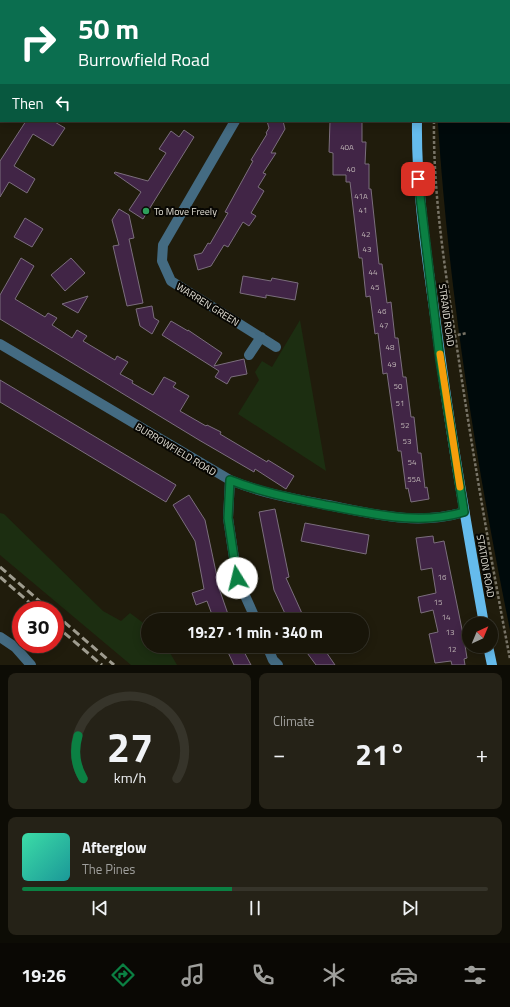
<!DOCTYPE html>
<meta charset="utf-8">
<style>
:root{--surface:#181509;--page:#252217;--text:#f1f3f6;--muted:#9f9f9c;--line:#36342a;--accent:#0b8043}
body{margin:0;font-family:"Titillium Web",sans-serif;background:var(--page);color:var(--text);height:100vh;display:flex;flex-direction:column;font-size:15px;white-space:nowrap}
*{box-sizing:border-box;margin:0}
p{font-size:13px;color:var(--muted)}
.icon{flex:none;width:22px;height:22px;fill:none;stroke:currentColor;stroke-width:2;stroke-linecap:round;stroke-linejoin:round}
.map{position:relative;height:665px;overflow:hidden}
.panel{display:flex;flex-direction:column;gap:8px;padding:8px;background:#0d0c05;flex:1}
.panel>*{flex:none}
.banner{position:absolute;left:0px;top:0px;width:510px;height:122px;box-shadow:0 2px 10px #0003,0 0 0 1px var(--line);background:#0b6e4f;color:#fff;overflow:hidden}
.needle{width:26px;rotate:44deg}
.tools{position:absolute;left:462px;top:617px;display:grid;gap:8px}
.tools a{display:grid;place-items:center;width:36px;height:36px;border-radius:50%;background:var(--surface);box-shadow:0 2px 10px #0003,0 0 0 1px var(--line);font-size:20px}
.speed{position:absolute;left:12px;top:601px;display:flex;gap:8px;font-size:20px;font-weight:700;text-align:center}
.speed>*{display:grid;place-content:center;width:52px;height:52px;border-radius:50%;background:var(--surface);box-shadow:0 2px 10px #0003,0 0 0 1px var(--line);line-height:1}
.speed .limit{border:6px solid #d22;background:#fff;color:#111}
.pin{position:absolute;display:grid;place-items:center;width:34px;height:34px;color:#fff;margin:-17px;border-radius:8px;box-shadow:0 2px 6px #0006}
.me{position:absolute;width:44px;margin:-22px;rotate:351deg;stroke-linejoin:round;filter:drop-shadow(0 0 3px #0008)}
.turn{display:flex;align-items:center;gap:14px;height:84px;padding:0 12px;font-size:18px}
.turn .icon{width:52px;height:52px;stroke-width:2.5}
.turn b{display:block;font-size:28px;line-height:34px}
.then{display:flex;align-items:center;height:38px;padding:0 12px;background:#0003;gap:8px;font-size:15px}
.big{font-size:30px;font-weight:700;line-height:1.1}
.panel .tile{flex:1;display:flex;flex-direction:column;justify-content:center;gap:6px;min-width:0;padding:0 14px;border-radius:8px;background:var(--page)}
.panel .dial{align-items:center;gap:0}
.dial svg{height:104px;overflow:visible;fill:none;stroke:var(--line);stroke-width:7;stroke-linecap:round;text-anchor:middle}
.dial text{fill:var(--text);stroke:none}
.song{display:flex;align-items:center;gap:12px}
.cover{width:48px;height:48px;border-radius:6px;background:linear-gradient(135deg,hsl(160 70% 55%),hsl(180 70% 35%))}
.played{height:4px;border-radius:2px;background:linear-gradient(90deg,var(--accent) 45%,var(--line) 45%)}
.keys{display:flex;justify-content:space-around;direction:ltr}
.heat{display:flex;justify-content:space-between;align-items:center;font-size:22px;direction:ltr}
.panel .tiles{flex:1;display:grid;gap:8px;grid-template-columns:1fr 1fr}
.tile:last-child{grid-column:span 2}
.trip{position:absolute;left:141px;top:613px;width:228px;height:40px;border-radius:20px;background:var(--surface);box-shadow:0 2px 10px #0003,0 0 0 1px var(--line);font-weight:700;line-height:40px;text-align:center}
.tabs{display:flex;height:64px;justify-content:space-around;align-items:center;background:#0a0804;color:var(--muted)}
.tabs .icon{width:28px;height:28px}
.tabs .current{color:var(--accent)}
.tabs b{font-size:18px;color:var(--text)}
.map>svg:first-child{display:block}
.green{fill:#1c2e11}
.water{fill:#000a0b}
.building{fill:#412546;stroke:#7b6e7d}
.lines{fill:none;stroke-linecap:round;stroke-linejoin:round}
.path{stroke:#787467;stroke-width:2.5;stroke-dasharray:3 2;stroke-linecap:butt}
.minor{stroke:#446b82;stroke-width:10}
.major{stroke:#65bbec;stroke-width:10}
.rail{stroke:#9f9c8f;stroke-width:3;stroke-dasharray:8 4;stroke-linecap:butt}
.route-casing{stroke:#07532c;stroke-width:10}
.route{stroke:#0b8043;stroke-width:7}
.slow{stroke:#f59e0b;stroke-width:7}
.leisure-dot{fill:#2e9e5b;stroke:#080703;stroke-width:1.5}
.labels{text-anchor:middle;stroke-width:4;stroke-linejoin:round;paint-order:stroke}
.number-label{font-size:8px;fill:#bab0b1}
.poi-label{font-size:10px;fill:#e2dfd5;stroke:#080703;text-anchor:start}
.street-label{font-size:10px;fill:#e2dfd5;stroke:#080703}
</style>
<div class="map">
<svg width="510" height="665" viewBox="0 0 510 665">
<rect width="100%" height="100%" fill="#201c0c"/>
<!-- green -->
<path class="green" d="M300 320 326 471 238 414 259 380 255 372 262 361 272 367Z
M0 513 4 514 103 611 121 621 130 613 146 625 141 633 144 645 157 652 169 651 177 665H131L0 555Z"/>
<!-- water -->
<path class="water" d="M447 0H510V630C476 463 449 294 438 124V121H509V1Z"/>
<!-- building -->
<path class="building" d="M26 121H53L65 128 53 146 33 134 14 166 35 179 27 193 9 182 0 197V161Z
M267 121H283L285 129 271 153H276L263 173 266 174 258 187 264 191 251 213 256 216 249 226 243 222 228 247 224 245 211 266 198 270 194 255 202 253 208 243 210 244 228 213 225 212 253 161 251 160 267 134 266 133 269 128Z
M330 121H362V142H366L365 164H369V189H371L379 264H382L387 303 391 302 395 338H398L403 377H406L411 417H414L418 453H421L425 488 427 487 429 499 411 502 408 488 406 489 401 451H398L387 373 383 374 378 333 375 334 370 296 366 297 362 258H359L350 182H346V175H333V153L329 152Z
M184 130 194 137 143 219 129 210 141 192 114 173 115 172 148 181 166 153 159 149 171 131 179 137Z
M119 209 129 215 134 238 129 239 143 303 127 306 113 246 119 245 112 220Z
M25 218 43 229 32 247 14 237Z
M21 258 34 266 15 299 45 317 48 313 57 318 52 325 72 338 77 330 87 336 83 341 115 360 117 356 128 362 120 374 133 381 132 383 153 395 164 377 176 383 173 387 189 396 180 411 206 426 207 425 221 432 220 434 267 462 268 460 294 476 286 489 255 469 254 472 199 440 0 319V295Z
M71 258 85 273 65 291 51 275Z
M243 276 271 281 272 278 298 283 295 300 266 295V298L240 293Z
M88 296 78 313 62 304Z
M152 306 154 318 159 321 152 334 140 326 136 309Z
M171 321 188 331V330L222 353 214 366 244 359 247 374 231 377 227 384 215 377 219 371 162 335Z
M0 380 176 485 166 502 0 402Z
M189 495 205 520 220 591 230 620H214L207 601 196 605 192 593 204 589 195 541 173 505Z
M275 509 289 577 286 578 305 620H288L274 590 259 512Z
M305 523 369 535 366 554 301 541Z
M433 536 434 543 444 541 464 639 467 658 464 659 465 665H452L451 661 435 663 429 634 438 632 433 610 421 613 418 597 436 593 432 568 421 570 416 538Z
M225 646H241L251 665H234Z
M302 646H322L335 665H316Z"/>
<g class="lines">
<!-- path -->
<path class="path" d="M441 1V0
M434 121C433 201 447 282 459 361 474 461 491 560 510 659
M448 337 467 333"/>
<!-- minor -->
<path class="minor" d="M179 0 181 1
M235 121 163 245 162 261 171 281 276 347
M0 344 230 480C261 493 294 499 328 505 373 514 418 526 464 512
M249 355 261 337
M230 480 228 518 237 578 256 620
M0 637 15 647 31 665
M267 646 273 660 278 665"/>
<!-- major -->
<path class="major" d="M64 1 65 0
M426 1V0
M0 107 1 105
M417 121C416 187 426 251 435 316 448 419 466 522 484 624
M488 646 492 665"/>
<!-- rail -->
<path class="rail" d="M0 567 50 610
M0 577 38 610
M55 614 114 665
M55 625 102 665"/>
</g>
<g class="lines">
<!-- route casing -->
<g class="route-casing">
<path id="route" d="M237 578 228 518 230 480C260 492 292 498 325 505 371 513 417 526 464 512L440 360 418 179"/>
</g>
<!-- route -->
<use href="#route" class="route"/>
<!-- slow -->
<path class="slow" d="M440 354 460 487"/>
</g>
<!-- markers -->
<circle class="leisure-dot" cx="146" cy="211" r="4"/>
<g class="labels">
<!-- number labels -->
<g class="number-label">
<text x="347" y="150">40A</text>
<text x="351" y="172">40</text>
<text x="361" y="199">41A</text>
<text x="363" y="213">41</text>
<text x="366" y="237">42</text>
<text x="367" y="252">43</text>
<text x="373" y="275">44</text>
<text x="375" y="290">45</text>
<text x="382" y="314">46</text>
<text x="384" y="328">47</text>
<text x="390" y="350">48</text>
<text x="392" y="367">49</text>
<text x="398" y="389">50</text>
<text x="400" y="406">51</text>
<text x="405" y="428">52</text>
<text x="407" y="444">53</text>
<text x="412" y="465">54</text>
<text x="414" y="482">55A</text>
<text x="442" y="580">16</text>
<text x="438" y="605">15</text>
<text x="446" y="620">14</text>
<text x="450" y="635">13</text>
<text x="452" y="652">12</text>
</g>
<!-- poi labels -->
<g class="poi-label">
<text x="154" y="215">To Move Freely</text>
</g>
<!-- street labels -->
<g class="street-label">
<text transform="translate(208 304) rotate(32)" y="4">WARREN GREEN</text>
<text transform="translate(447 315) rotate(82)" y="4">STRAND ROAD</text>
<text transform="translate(176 449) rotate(31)" y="4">BURROWFIELD ROAD</text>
<text transform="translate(486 566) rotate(80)" y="4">STATION ROAD</text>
</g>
</g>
</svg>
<div class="tools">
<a><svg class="needle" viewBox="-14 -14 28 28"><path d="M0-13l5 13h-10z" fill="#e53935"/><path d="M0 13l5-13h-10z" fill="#9f9f9c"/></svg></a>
</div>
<div class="speed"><div class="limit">30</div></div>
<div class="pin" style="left:418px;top:179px;background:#d93025"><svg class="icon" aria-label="arrive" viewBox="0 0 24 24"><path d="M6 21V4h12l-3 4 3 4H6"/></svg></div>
<svg class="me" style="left:237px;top:578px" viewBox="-20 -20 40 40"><circle r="19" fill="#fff"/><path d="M0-13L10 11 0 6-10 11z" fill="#0b8043"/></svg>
<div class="trip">19:27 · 1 min · 340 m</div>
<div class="banner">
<div class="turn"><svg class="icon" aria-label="right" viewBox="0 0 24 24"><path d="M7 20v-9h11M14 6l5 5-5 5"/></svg><div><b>50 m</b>Burrowfield Road</div></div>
<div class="then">Then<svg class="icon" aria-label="left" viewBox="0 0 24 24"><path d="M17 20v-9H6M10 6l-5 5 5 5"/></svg></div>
</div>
</div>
<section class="panel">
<div class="tiles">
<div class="tile dial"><svg viewBox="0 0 100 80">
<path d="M14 69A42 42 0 1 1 86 69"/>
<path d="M14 69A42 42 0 0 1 10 36" stroke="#0b8043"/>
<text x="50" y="56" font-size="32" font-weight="700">27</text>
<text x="50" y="72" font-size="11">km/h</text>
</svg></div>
<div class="tile"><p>Climate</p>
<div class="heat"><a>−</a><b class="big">21°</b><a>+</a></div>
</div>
<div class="tile">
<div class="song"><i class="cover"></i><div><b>Afterglow</b><p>The Pines</p></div></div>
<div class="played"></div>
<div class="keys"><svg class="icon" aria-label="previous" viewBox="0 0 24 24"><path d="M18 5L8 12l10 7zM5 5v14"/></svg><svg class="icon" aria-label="pause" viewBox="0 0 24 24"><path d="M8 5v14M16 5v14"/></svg><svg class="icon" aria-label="next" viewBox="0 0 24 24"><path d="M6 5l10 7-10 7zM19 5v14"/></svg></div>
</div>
</div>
</section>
<nav class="tabs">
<b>19:26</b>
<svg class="icon current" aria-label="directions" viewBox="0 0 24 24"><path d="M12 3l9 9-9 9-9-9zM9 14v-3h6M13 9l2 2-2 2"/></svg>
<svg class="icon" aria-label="music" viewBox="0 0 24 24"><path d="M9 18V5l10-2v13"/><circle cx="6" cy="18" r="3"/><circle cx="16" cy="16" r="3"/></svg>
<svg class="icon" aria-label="phone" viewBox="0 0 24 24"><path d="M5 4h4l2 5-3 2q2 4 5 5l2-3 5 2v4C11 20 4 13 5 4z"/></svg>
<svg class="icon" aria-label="climate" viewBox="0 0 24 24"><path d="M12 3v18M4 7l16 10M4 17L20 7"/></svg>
<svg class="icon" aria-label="car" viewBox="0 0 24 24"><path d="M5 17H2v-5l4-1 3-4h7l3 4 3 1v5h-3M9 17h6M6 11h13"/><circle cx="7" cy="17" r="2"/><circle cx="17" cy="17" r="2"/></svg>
<svg class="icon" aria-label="filters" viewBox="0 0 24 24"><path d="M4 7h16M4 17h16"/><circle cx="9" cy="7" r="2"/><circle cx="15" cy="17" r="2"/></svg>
</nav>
